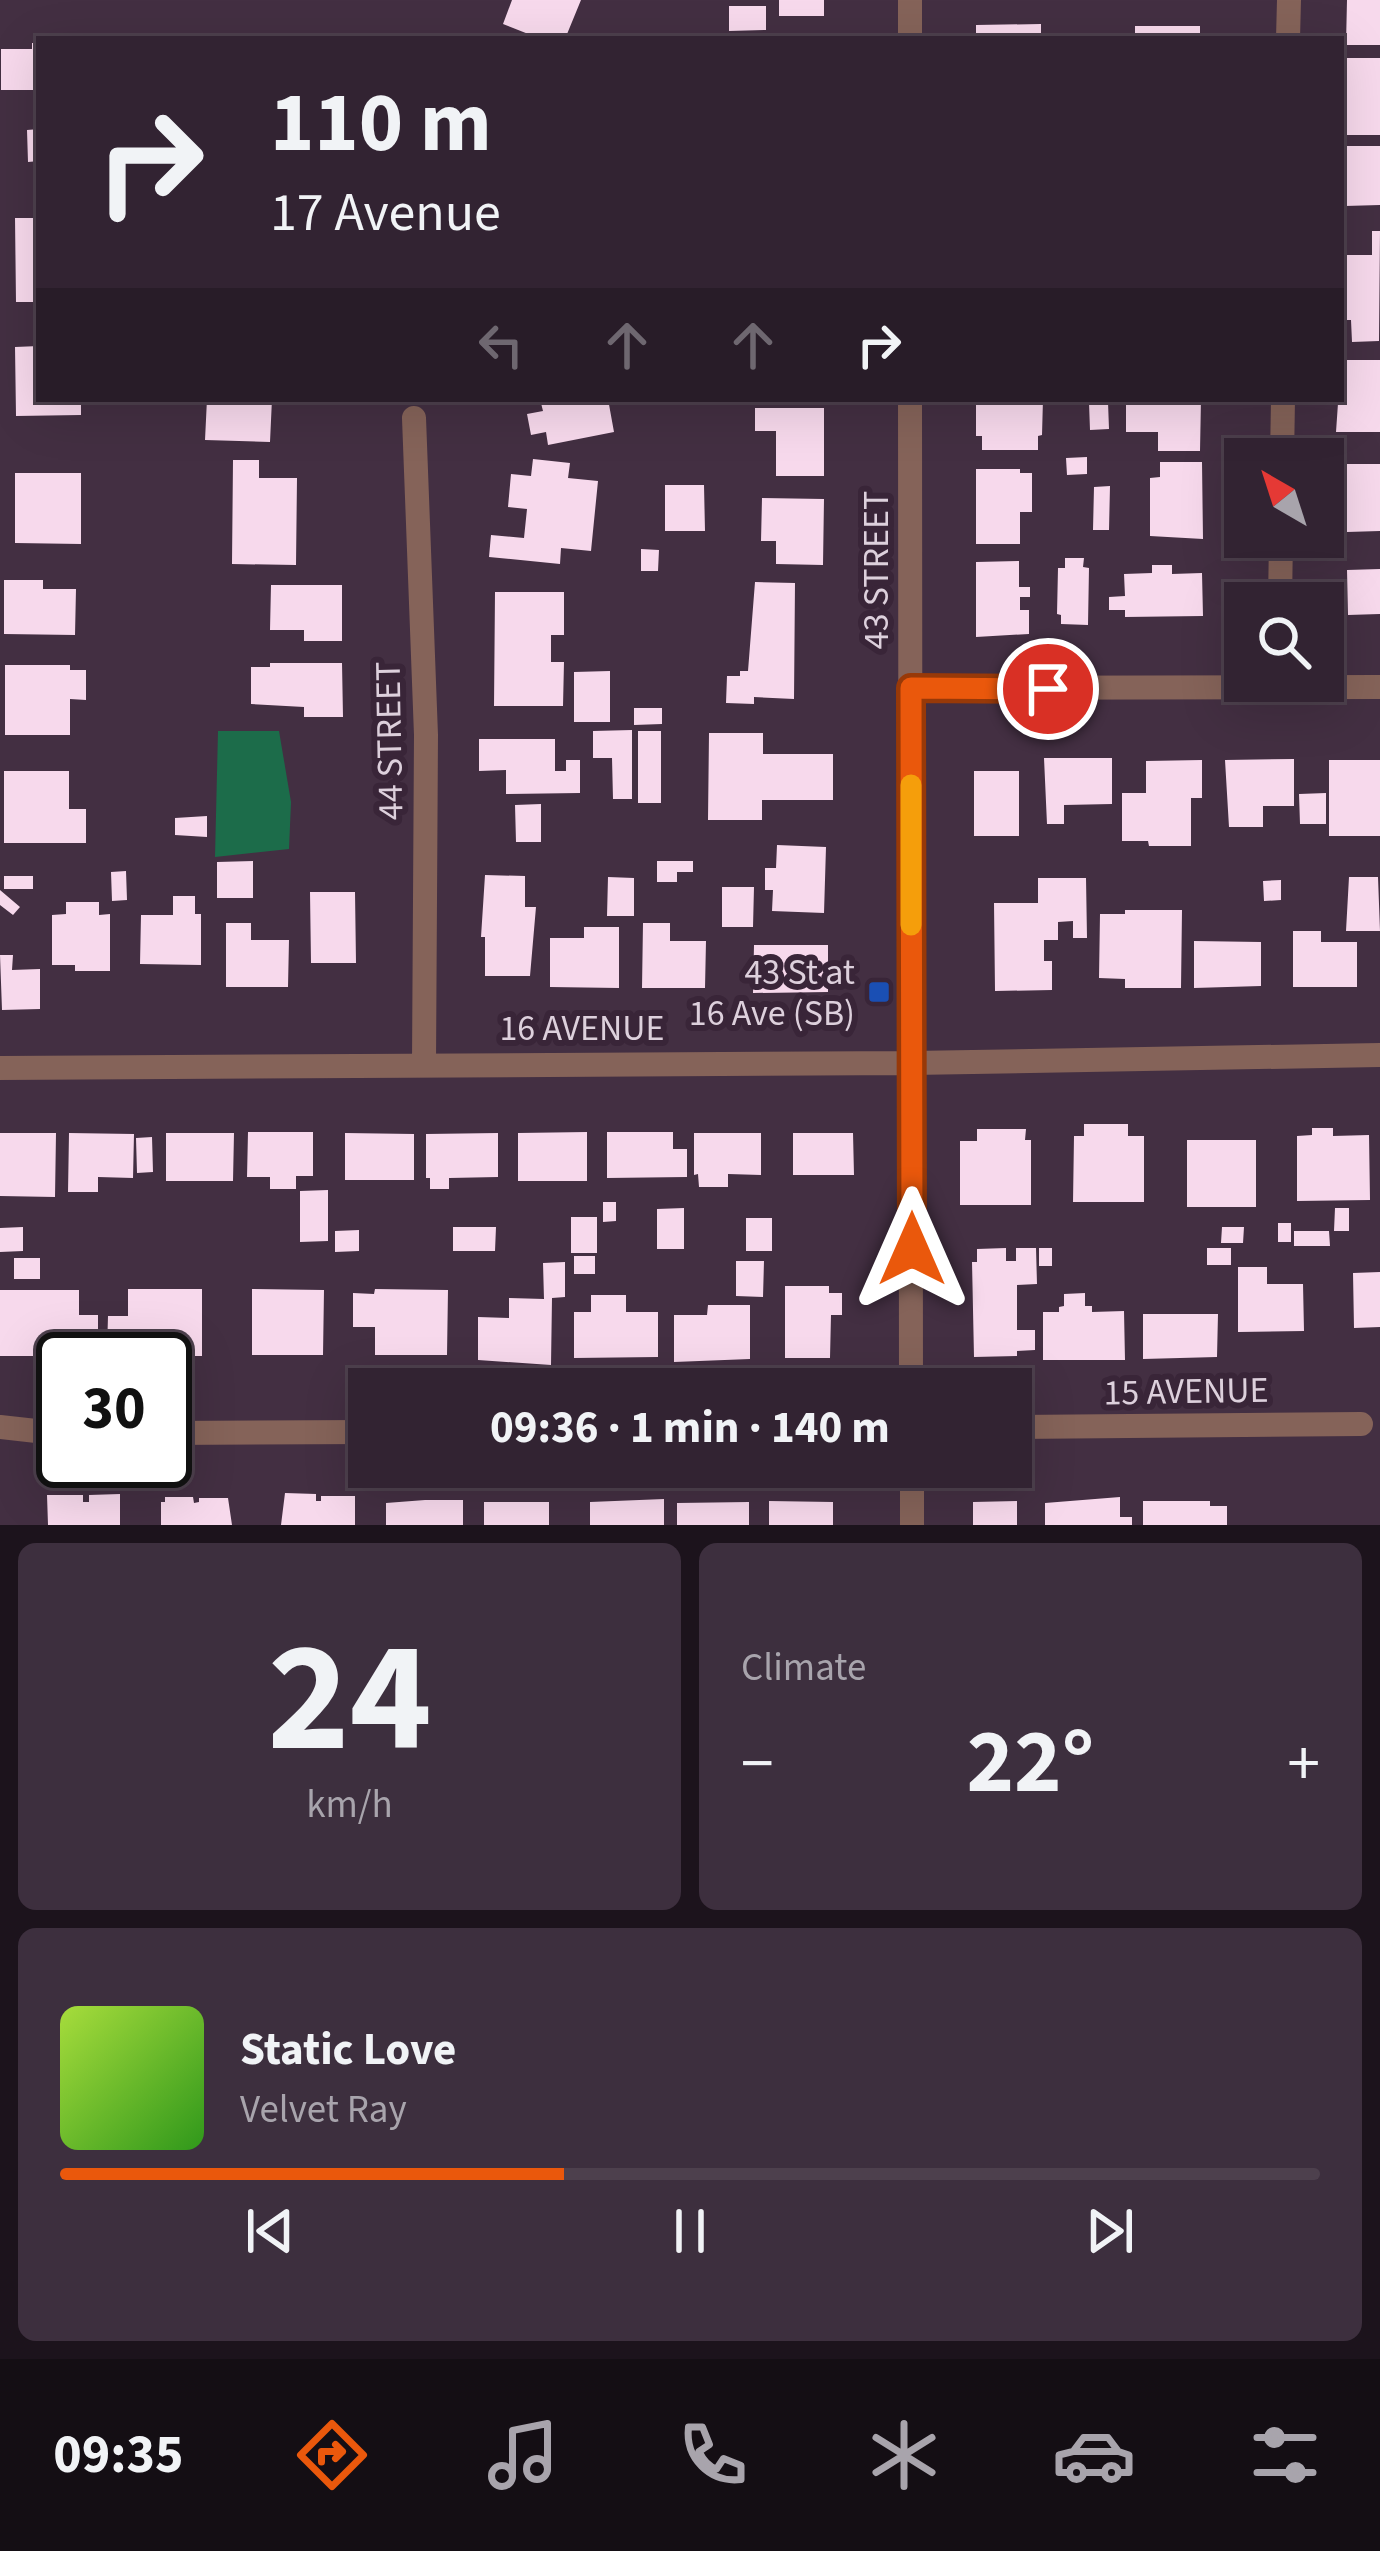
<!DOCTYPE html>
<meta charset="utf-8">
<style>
:root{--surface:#322332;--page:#3d2f3e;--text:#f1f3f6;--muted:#a8a4ac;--line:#4d404d;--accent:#ea580c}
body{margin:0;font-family:"Source Sans 3",sans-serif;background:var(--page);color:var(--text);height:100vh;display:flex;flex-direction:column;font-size:45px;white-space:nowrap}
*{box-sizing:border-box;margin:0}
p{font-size:39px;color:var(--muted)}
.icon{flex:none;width:66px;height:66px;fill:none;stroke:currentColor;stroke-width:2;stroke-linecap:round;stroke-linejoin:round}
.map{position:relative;height:1525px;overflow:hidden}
.sheet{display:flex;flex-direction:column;gap:18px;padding:18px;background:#1c131c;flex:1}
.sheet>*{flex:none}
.top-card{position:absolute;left:36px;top:36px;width:1308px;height:366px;border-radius:0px;box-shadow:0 12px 48px #0002,0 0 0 3px var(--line);background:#322332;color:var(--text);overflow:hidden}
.needle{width:78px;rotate:321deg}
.tools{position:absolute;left:1224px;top:438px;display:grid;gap:24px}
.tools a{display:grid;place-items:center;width:120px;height:120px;border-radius:0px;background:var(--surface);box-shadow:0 12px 48px #0002,0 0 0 3px var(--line);font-size:60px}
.speed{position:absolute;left:36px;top:1332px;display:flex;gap:24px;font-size:60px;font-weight:700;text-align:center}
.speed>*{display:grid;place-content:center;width:156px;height:156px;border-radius:50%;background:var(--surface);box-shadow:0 12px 48px #0002,0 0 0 3px var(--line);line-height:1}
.speed .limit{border:6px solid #111;border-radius:18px;background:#fff;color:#111}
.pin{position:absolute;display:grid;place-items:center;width:102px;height:102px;color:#fff;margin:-51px;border:6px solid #fff;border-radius:50%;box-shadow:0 3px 12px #0007}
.me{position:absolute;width:132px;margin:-66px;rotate:0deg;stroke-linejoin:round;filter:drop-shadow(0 0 9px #0008)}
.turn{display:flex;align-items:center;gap:42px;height:252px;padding:0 36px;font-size:54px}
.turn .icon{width:156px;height:156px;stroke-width:2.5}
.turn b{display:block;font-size:84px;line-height:102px}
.lanes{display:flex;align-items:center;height:114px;padding:0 36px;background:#0003;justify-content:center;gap:60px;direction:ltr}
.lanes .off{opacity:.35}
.big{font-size:90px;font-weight:700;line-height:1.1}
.sheet .card{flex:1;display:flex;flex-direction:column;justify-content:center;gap:18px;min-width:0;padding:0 42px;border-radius:18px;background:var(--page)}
.sheet .dial{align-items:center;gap:0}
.dial b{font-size:156px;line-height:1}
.song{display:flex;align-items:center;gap:36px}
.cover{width:144px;height:144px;border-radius:18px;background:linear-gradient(135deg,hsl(80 70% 55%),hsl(110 70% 35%))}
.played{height:12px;border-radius:6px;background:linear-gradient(90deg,var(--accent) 40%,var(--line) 40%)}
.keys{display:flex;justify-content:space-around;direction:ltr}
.heat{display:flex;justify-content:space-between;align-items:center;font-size:66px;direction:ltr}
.sheet .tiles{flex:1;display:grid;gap:18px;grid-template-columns:1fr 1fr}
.card:last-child{grid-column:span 2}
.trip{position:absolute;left:348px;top:1368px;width:684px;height:120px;border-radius:0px;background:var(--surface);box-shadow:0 12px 48px #0002,0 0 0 3px var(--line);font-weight:700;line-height:120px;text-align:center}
.tab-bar{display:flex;height:192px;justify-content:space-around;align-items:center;background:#140e14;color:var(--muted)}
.tab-bar .icon{width:84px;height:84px}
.tab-bar .selected{color:var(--accent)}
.tab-bar b{font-size:54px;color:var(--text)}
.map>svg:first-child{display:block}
.green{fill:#1c6c4a}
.building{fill:#f7d9ec}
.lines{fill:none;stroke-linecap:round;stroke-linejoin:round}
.street{stroke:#856359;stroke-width:24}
.route-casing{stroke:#983908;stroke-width:30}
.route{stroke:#ea580c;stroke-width:21}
.slow{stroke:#f59e0b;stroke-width:21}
.transit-dot{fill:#1a4fb4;stroke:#392538;stroke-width:4.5}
.labels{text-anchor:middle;stroke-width:12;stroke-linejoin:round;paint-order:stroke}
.street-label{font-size:36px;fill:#ddd0dc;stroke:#392538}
.poi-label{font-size:36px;fill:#ddd0dc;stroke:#392538;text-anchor:end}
</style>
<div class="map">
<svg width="1380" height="1525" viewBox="0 0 1380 1525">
<rect width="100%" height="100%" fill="#432f42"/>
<!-- green -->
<path class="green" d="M218 731H279L291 802 289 849 215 857Z"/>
<!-- building -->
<path class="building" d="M512 0H581L565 39H541L503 24Z
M779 0H824V16H779Z
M1347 0H1380V45H1346Z
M729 6H766V30L729 31Z
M1041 24V39H976V25Z
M1135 26H1200V39H1135Z
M32 43H39V90H1V49H32Z
M1346 58H1380V135H1345Z
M39 129V161L28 162 27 130Z
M1346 146H1380V205L1345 206 1341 169H1346Z
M15 218H39V302H16Z
M1372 231H1380L1379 341 1352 342 1351 320H1344V255H1372Z
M39 346V399H81V415L16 416 15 347Z
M1341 360H1380V432H1336Z
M207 399H272L270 442 205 440Z
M540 399H608L614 432 548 445 546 432 531 435 527 414 543 411Z
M976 399H1043L1042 435 1038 436V450H982V436H976Z
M1126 399H1201L1200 451H1158V432H1126Z
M1108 402 1109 429 1090 430 1089 403Z
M755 408H824V476H776V431H755Z
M1087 457V474L1067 475 1066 458Z
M533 459 570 463 568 478 598 481 591 551 561 548 560 564 489 557 491 535 524 538 527 509 508 507 511 474 531 476Z
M233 460H259V478H297L296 565 232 564Z
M1160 462H1202L1203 539 1150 536V478L1160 477Z
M1347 464H1380V531L1347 532Z
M976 469H1020V473H1032V512H1020V544H976Z
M15 473H81V544L15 543Z
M665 485H704L705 531H665Z
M1110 486 1109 530H1093L1094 487Z
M762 498 824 499 823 565 776 564V541H761Z
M641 549 659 550 658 571H641Z
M1065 558H1084L1083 567 1089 568 1088 625 1061 624V615L1057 614 1058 568H1065Z
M1019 561V587H1030V597H1020V610H1029V634L976 637V562Z
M1152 565H1172V574L1202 573 1203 616 1125 617V610H1109V597L1125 596 1124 574 1152 573Z
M1380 569V614L1348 615 1347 570Z
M4 580H43V589H76L75 635 4 634Z
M755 582 795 583 794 699 754 697V704L726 703 727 676H740V671H748Z
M271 585H342V641H304V630H270Z
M495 592H564V635H551V662H564L563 706H494Z
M270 663H342L343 717H304V707L251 704V667H270Z
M5 665H70V670H86V700L70 699V735H5Z
M610 671V722H574V672Z
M634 708H662V724L634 725Z
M632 730V799H613L612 758H593V731Z
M638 731H661V803H638Z
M709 733H763V754H833V800H762V820H708Z
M479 739H555V771H566V760H580V793L506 794V770L479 771Z
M1044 758H1112V804L1064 805V824H1047Z
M1294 759V806H1263V827H1229L1225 760Z
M1202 760V798H1191V846H1149L1148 841H1122V793H1146V761Z
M1329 760H1380V836H1329Z
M4 771H69V809H86V843H4Z
M974 771H1019V836H974Z
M1326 793V824H1300L1299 794Z
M541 804V842H516L515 805Z
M207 816V837L175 835V818Z
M777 845 826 847 824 913 772 911 773 890H765V868H776Z
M253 861V898H217V862Z
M657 861H693V872H677V882H657Z
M126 871 127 900 112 901 111 872Z
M485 875 525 876V907H536L530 976H485V937H481Z
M4 876H33V889H4Z
M608 877 634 878V916H607Z
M1349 877H1378L1380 931H1346Z
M1038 878H1086L1087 938H1073V921L1058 922V940H1044V961H1052V990L995 991 994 903H1038Z
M1281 880V900L1264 901 1263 881Z
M722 887H754L753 927H722Z
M0 890 20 907 13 915 0 905Z
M310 892H355L356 963H311Z
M173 896H195V914H201V965L140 964 141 915H173Z
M66 902H99V915L110 914V971H75V965H52V915L66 914Z
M1125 910H1182L1181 988H1125V979L1099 978 1100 914H1125Z
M226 923H251V940H289L288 987H226Z
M643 923H670V941H706L705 988H642Z
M584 927H619V988L550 987V938H584Z
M1293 931H1321V942H1357V987H1293Z
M1194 941 1261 942V986L1194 988Z
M754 945H828V992L753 993Z
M0 955H13L12 970 40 969V1009L2 1010Z
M1084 1124H1128V1136H1144V1202H1073L1074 1136H1084Z
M1312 1128H1333V1136L1369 1135 1370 1200 1297 1201V1136L1312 1135Z
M977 1129H1026L1025 1140H1031V1205H960V1141H977Z
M248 1132H313V1176H296V1189H270V1177H247Z
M587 1132V1181H518V1133Z
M607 1132H673V1149H687V1177L607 1178Z
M0 1133H56L55 1197 0 1196Z
M69 1133 134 1134 133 1178 98 1177V1192H68Z
M166 1133H234L233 1181H166Z
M345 1133 414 1134V1180H345Z
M498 1133V1177L449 1178V1189H430V1178H426V1134Z
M694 1133H761V1175L728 1174V1187H699L698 1174 694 1175Z
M793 1133H853L854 1175H793Z
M152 1137 153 1172 137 1173 136 1138Z
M1187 1140H1256V1207H1187Z
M328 1190V1241L300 1242V1191Z
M603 1202H616V1221L603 1222Z
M684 1208V1249H657V1209Z
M1335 1208H1349V1231H1334Z
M571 1217H597V1253H571Z
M746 1218H772V1251H746Z
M1278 1223H1291V1242H1278Z
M23 1227V1251L0 1252V1228Z
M453 1227H496L495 1251H453Z
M1222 1227H1244L1243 1243H1221Z
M359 1230V1251L335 1252V1231Z
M1294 1231H1329L1330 1246H1294Z
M1006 1248V1261H1016V1248H1036L1037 1284 1017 1285V1330H1035V1350L1017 1351V1356L974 1357 972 1262H977V1249Z
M1039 1248H1052V1266H1039Z
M1207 1248H1231V1265H1207Z
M574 1256H595V1274H574Z
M14 1258H40V1279H14Z
M736 1261H764L763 1297 736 1296Z
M565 1262V1297L552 1298 551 1365 478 1360V1317L509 1318V1298L544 1299 543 1263Z
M1238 1267H1267V1284H1303L1304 1331 1238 1332Z
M1380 1272V1327L1354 1328 1353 1273Z
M785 1286H829V1293H842V1315H831L830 1358H785Z
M128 1289H202V1356H128V1351H107L108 1316H128Z
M252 1289 324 1290 323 1355H252Z
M375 1289 448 1290 447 1355H375V1327H353V1293L374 1294Z
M0 1290H79V1315H98V1345H79V1356H0Z
M1085 1293V1306H1092V1312L1124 1311 1125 1360H1043V1312H1059V1307L1064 1306V1294Z
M591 1295H626V1312H658V1357L574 1358V1312H591Z
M708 1305H750V1359L674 1362V1315H707Z
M1143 1314H1218L1217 1357 1143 1359Z
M285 1493 316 1494V1501H321V1496H355V1525H281Z
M120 1494V1525H48L47 1495H83V1502H89V1495Z
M165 1497H193L194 1503 199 1502V1498H228L232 1525H161V1502H165Z
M1120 1497V1517H1132V1525H1045V1503Z
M664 1499V1525H590V1502Z
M425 1500H463V1525H386V1503Z
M769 1501 833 1502V1525H769Z
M1017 1501V1525H973V1502Z
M1143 1501H1210V1506H1227V1525H1143Z
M484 1502H549V1525H484Z
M749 1502V1525H677V1503Z"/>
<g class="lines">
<!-- street -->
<path class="street" d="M910 0V39
M1288 39 1289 0
M910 399 911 1389
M414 418 426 735 424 1064
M1282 459 1283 399
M1280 603 1281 537
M911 688 1380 687
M0 1068 912 1063 1380 1055
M0 1427 63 1434
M1011 1427 1361 1424
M165 1433 369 1432
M912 1467V1525"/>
</g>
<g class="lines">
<!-- route casing -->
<g class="route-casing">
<path id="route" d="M912 1249 911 688 1048 689"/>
</g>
<!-- route -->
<use href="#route" class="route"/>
<!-- slow -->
<path class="slow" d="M911 785V925"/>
</g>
<!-- markers -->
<rect class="transit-dot" x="867" y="980" width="24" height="24" rx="6"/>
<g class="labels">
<!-- street labels -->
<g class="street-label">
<text transform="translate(875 570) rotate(-90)" y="13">43 STREET</text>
<text transform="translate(388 741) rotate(-91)" y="13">44 STREET</text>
<text x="582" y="1040">16 AVENUE</text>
<text transform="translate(1186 1390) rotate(-1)" y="13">15 AVENUE</text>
</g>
<!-- poi labels -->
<g class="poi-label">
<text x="855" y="984">43 St at<tspan x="855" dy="41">16 Ave (SB)</tspan></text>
</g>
</g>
</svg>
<div class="tools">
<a><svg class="needle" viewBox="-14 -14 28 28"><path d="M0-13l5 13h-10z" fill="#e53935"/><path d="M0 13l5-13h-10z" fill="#a8a4ac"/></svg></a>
<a><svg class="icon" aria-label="search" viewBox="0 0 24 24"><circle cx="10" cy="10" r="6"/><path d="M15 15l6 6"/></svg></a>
</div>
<div class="speed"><div class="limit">30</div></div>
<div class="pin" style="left:1048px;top:689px;background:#d93025"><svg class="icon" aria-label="arrive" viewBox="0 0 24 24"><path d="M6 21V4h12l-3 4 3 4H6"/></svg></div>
<svg class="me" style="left:912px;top:1249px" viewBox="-20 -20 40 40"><path d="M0-17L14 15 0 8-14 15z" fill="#ea580c" stroke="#fff" stroke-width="4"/></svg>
<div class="trip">09:36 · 1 min · 140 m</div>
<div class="top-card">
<div class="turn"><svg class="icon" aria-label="right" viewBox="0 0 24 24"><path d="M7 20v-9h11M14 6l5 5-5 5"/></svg><div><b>110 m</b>17 Avenue</div></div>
<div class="lanes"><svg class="icon off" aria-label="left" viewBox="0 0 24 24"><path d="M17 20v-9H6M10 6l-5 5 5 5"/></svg><svg class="icon off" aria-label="ahead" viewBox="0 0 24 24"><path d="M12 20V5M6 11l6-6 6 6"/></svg><svg class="icon off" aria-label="ahead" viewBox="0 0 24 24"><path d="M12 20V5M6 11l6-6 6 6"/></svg><svg class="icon" aria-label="right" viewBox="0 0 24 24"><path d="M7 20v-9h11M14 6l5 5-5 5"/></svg></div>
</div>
</div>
<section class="sheet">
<div class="tiles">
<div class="card dial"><b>24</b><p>km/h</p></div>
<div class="card"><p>Climate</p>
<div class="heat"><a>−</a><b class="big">22°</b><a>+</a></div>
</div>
<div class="card">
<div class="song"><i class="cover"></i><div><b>Static Love</b><p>Velvet Ray</p></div></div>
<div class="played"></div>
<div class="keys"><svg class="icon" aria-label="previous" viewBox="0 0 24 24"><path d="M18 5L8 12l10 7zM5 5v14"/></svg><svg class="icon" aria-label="pause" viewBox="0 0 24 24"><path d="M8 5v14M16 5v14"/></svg><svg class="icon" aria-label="next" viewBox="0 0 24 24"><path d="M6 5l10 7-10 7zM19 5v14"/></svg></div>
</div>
</div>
</section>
<nav class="tab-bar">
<b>09:35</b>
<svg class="icon selected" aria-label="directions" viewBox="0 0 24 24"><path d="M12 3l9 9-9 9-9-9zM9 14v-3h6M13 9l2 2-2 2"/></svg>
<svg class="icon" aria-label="music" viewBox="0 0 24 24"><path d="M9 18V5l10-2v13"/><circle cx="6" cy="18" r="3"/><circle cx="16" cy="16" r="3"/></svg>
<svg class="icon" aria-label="phone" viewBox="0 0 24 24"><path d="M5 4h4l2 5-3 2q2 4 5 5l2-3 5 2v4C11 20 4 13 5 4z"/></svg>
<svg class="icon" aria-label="climate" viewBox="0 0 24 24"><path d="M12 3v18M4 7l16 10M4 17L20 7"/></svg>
<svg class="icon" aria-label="car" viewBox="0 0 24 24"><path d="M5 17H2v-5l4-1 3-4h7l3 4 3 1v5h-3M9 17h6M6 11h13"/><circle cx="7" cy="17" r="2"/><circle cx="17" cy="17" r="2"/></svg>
<svg class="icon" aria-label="filters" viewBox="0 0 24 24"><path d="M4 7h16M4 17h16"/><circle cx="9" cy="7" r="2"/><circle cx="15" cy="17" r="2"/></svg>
</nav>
